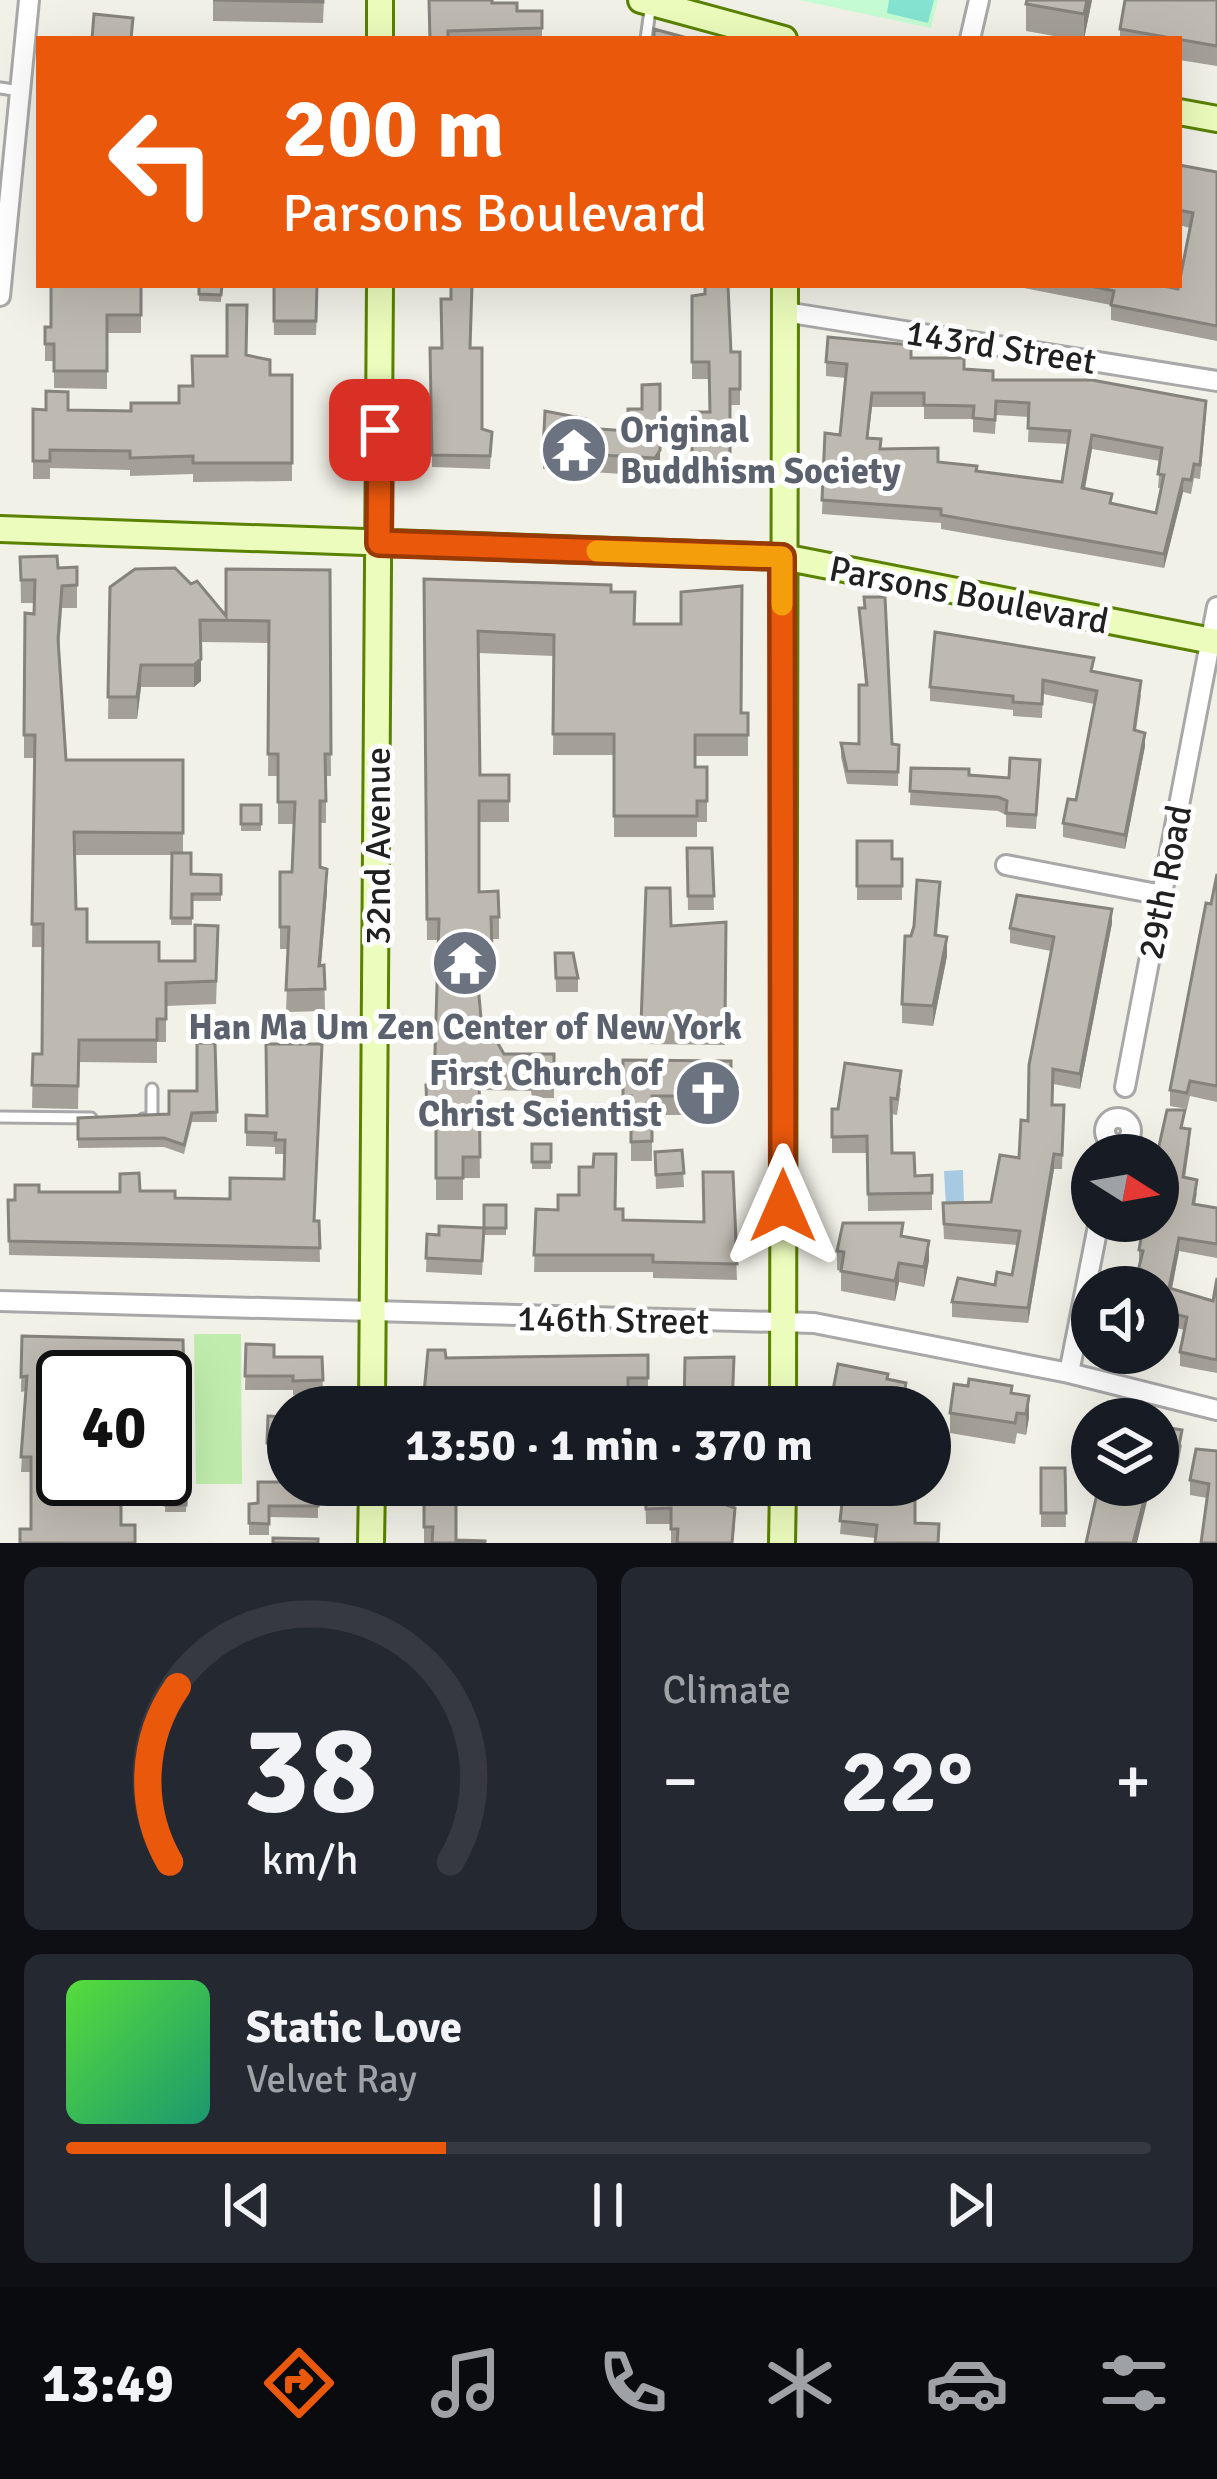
<!DOCTYPE html>
<meta charset="utf-8">
<style>
:root{--surface:#171b24;--page:#242831;--text:#f1f3f6;--muted:#9ea1a6;--line:#363941;--accent:#ea580c}
body{margin:0;font-family:Signika,sans-serif;background:var(--page);color:var(--text);height:100vh;display:flex;flex-direction:column;font-size:45px;white-space:nowrap}
*{box-sizing:border-box;margin:0}
p{font-size:39px;color:var(--muted)}
.icon{flex:none;width:66px;height:66px;fill:none;stroke:currentColor;stroke-width:2;stroke-linecap:round;stroke-linejoin:round}
.map{position:relative;height:1543px;overflow:hidden}
.panel{display:flex;flex-direction:column;gap:24px;padding:24px;background:#0d0f14;flex:1}
.panel>*{flex:none}
.hud{position:absolute;left:36px;top:36px;width:1146px;height:252px;border-radius:0px;box-shadow:0 12px 48px #0002;background:#ea580c;color:#fff;overflow:hidden}
.needle{width:78px;rotate:101deg}
.tools{position:absolute;left:1071px;top:1134px;display:grid;gap:24px}
.tools a{display:grid;place-items:center;width:108px;height:108px;border-radius:50%;background:var(--surface);box-shadow:0 12px 48px #0002;font-size:60px}
.speed{position:absolute;left:36px;top:1350px;display:flex;gap:24px;font-size:60px;font-weight:700;text-align:center}
.speed>*{display:grid;place-content:center;width:156px;height:156px;border-radius:50%;background:var(--surface);box-shadow:0 12px 48px #0002;line-height:1}
.speed .limit{border:6px solid #111;border-radius:18px;background:#fff;color:#111}
.pin{position:absolute;display:grid;place-items:center;width:102px;height:102px;color:#fff;margin:-51px;border-radius:24px;box-shadow:0 6px 18px #0006}
.me{position:absolute;width:132px;margin:-66px;rotate:0deg;stroke-linejoin:round;filter:drop-shadow(0 0 9px #0008)}
.turn{display:flex;align-items:center;gap:42px;height:252px;padding:0 48px;font-size:54px}
.turn .icon{width:156px;height:156px;stroke-width:2.5}
.turn b{display:block;font-size:84px;line-height:102px}
.big{font-size:90px;font-weight:700;line-height:1.1}
.panel .widget{flex:1;display:flex;flex-direction:column;justify-content:center;gap:18px;min-width:0;padding:0 42px;border-radius:18px;background:var(--page)}
.panel .dial{align-items:center;gap:0}
.dial svg{height:312px;overflow:visible;fill:none;stroke:var(--line);stroke-width:7;stroke-linecap:round;text-anchor:middle}
.dial text{fill:var(--text);stroke:none}
.song{display:flex;align-items:center;gap:36px}
.cover{width:144px;height:144px;border-radius:18px;background:linear-gradient(135deg,hsl(110 70% 55%),hsl(160 70% 35%))}
.played{height:12px;border-radius:6px;background:linear-gradient(90deg,var(--accent) 35%,var(--line) 35%)}
.keys{display:flex;justify-content:space-around;direction:ltr}
.heat{display:flex;justify-content:space-between;align-items:center;font-size:66px;direction:ltr}
.panel .tiles{flex:1;display:grid;gap:24px;grid-template-columns:1fr 1fr}
.widget:last-child{grid-column:span 2}
.trip{position:absolute;left:267px;top:1386px;width:684px;height:120px;border-radius:60px;background:var(--surface);box-shadow:0 12px 48px #0002;font-weight:700;line-height:120px;text-align:center}
.dock{display:flex;height:192px;justify-content:space-around;align-items:center;background:#090b0e;color:var(--muted)}
.dock .icon{width:84px;height:84px}
.dock .current{color:var(--accent)}
.dock b{font-size:54px;color:var(--text)}
.map>svg:first-child{display:block}
.grass{fill:#c0edad}
.park{fill:#c5fcd4}
.pitch{fill:#84e3d1}
.water{fill:#a7c9e1}
.lines{fill:none;stroke-linecap:round;stroke-linejoin:round}
.lane-casing{stroke:#a8a8a8;stroke-width:15}
.street-casing{stroke:#a8a8a8;stroke-width:24}
.secondary-casing{stroke:#5a8100;stroke-width:30}
.lane{stroke:#fff;stroke-width:9}
.street{stroke:#fff;stroke-width:18}
.secondary{stroke:#ecfcbc;stroke-width:24}
.wall{fill:#a4a098;fill-rule:evenodd}
.shaded-wall{fill:#86827c}
.building{fill:#bfbab1;stroke:#86827c;stroke-width:3;fill-rule:evenodd}
.route-casing{stroke:#983908;stroke-width:30}
.route{stroke:#ea580c;stroke-width:21}
.slow{stroke:#f59e0b;stroke-width:21}
.labels{text-anchor:middle;stroke-width:10;stroke-linejoin:round;paint-order:stroke}
.street-label{font-size:36px;fill:#212121;stroke:#fff}
.worship-label{font-size:36px;font-weight:bold;fill:#5b616d;stroke:#fff;text-anchor:start}
</style>
<div class="map">
<svg width="1217" height="1543" viewBox="0 0 1217 1543">
<rect width="100%" height="100%" fill="#f2f1e8"/>
<!-- grass -->
<path class="grass" d="M194 1334H241L242 1484H196Z"/>
<!-- park -->
<path class="park" d="M799 0H938L931 28Z"/>
<!-- pitch -->
<path class="pitch" d="M889 0H934L928 23 887 13Z"/>
<!-- water -->
<path class="water" d="M963 1170 964 1205 946 1206 944 1171Z"/>
<g class="lines">
<!-- lane casing -->
<g class="lane-casing">
<path id="lane" d="M646 39 651 3
M0 88 20 91
M0 1117 91 1118
M143 1119H152V1089"/>
</g>
<!-- street casing -->
<g class="street-casing">
<path id="street" d="M970 39 979 0
M0 296 29 0
M785 312 1217 381
M1006 865 1162 895
M1125 1087 1217 607
M1105 1131a13 13 0 1 1 26 0a13 13 0 1 1-26 0Z
M0 1301 814 1323 1069 1373 1217 1410
M1069 1373 1099 1221"/>
</g>
<!-- secondary casing -->
<g class="secondary-casing">
<path id="secondary" d="M380 0V39
M641 0 784 39
M1179 112 1217 119
M0 529 783 557 1217 642
M372 1407 380 285
M783 1407 785 285
M371 1543 372 1485
M782 1543 783 1485"/>
</g>
<!-- lane -->
<use href="#lane" class="lane"/>
<!-- street -->
<use href="#street" class="street"/>
<!-- secondary -->
<use href="#secondary" class="secondary"/>
</g>
<!-- wall -->
<path class="wall" d="M213 0H324L323 23 213 21Z
M1092 0 1084 39H1071L1026 31V4Z
M1217 0V66L1179 60V39H1120V29Z
M492 3 517 11H542V39H430Z
M1179 165 1217 172V341L1111 320V305L1008 285H1159L1178 289 1190 228 1179 225Z
M141 285V333H107V389L54 388V361H45V327H51Z
M199 285H222L221 302 199 301Z
M273 285H318L316 335H274Z
M692 296 731 352 740 389V405H730V481H702V470H692V412H709V379H692Z
M430 348H470L482 429 492 432 490 469 432 467Z
M911 358 964 369 993 380 1206 415 1200 479 1194 478 1191 494 1183 492 1164 568 941 529V523L822 514 825 433 840 435 846 378 826 376V362ZM872 407H924V419H973V432L995 434 996 415 1029 417 1028 442 1068 444 1062 482 976 471 881 449 868 438ZM1092 449 1160 461 1158 488H1161L1156 513 1112 504 1085 489Z
M270 375H292V481L193 482V474L130 476V470L50 468V479H33V409L131 411 179 403 192 386Z
M628 409 660 467 655 476 543 469V452L586 429 628 431Z
M20 557 58 568 77 567V608H62L59 651 66 760H183V853L191 874 221 875V901H192V925H171L172 855H74L76 909 87 942 159 961H195L218 948 216 1004 166 1006V1042H157V1063L79 1062 78 1109 32 1108 33 1054H42L43 947H32L34 758H24V658L34 614V603H21Z
M330 570 331 776H326V823H320V867L327 891 321 966 324 965 325 1011 286 1012 288 949H280V872H292L294 824H278V776H268L269 643 201 642V681L194 687H141L137 719H108L110 587 226 616Z
M424 579 611 592 635 624 741 713H748V756H695V767H707V822H697V837H614V755H553L554 656 479 653 480 775H509V822H479V892L499 917V939H491L492 973H477L483 1040 504 1054H554V1098H532L531 1091 479 1090 480 1178H463V1200H436V1131H427L426 1085H434L438 940H427Z
M859 608 892 744 899 745 898 786 847 784 841 757V743L859 744 865 685Z
M1094 672 1141 695 1136 731 1145 746 1125 849 1063 837V823L1076 800 1094 704 1043 694 1042 718 1013 716V710L930 701V687Z
M911 768 1009 778 1040 774 1036 829 1006 827V815L998 811 910 805Z
M241 805H261V831H241Z
M857 841 892 859H902V900H857Z
M687 848H712L714 910H688Z
M1217 874V1102L1190 1096 1187 1109 1170 1106V1090Z
M940 901 937 936 947 956 933 1026 902 1023V1004L911 936Z
M726 922 725 1045 641 1044V1024L671 926Z
M1112 923 1080 1089 1053 1084 1052 1105H1064L1062 1169H1054L1028 1323 952 1317V1302L995 1285 1012 1275 1017 1245 944 1239 943 1218 991 1202 1019 1158 1028 1121 1051 951 1010 943V928Z
M555 953 578 978V992H556Z
M215 1043 217 1122H192L184 1154 164 1147 78 1148V1118L169 1114 197 1091Z
M266 1044 315 1221H319L320 1262 9 1255 8 1200H15L39 1192 140 1191 175 1198 230 1199 284 1179V1154H275V1147L246 1146V1115L267 1116Z
M623 1060 731 1061V1115H652V1161H631V1115H623Z
M901 1088 897 1115 891 1114 892 1153 915 1176 932 1175V1210L868 1211 867 1153H832V1109H838Z
M1185 1124 1184 1128 1190 1143 1185 1178 1197 1193 1195 1205 1217 1208V1258L1179 1251 1172 1289 1213 1301 1217 1278V1373L1180 1366V1352L1185 1330 1158 1324V1287L1139 1264V1250Z
M532 1144H551V1169H532Z
M682 1150 684 1187 656 1189 655 1152Z
M593 1167 623 1220 704 1222 733 1172 737 1280 653 1278V1272H534L536 1209 558 1210 579 1195Z
M506 1205V1235H484L482 1275 426 1272 427 1234 439 1235 484 1228Z
M903 1236 929 1260 924 1287 899 1282 895 1301 841 1291V1271L837 1270V1251Z
M22 1336 183 1340 184 1392H165V1377H63V1395L45 1396 31 1529V1472H21L26 1391 21 1392Z
M246 1344 274 1357H322L323 1394 293 1395V1390H245Z
M648 1355V1394L628 1393V1407H424V1393L446 1358Z
M838 1364 888 1374V1380L906 1383 905 1400 930 1405V1418V1407H832V1395Z
M1012 1393 1029 1417 1026 1435 1017 1433 1015 1444 950 1433V1413Z
M268 1416 285 1417V1450H267Z
M1158 1426 1182 1445 1178 1466 1158 1462Z
M1217 1451 1207 1498 1190 1495V1480Z
M1041 1468H1065L1066 1527H1041Z
M166 1483H187L186 1512H165Z
M318 1485V1518L269 1517V1535H249V1504L258 1503Z
M424 1485 456 1540 485 1543H424Z
M498 1485H525V1499H498Z
M837 1485H915L875 1538 840 1534 843 1496H837Z
M645 1489 724 1504 735 1524 733 1543H671V1524H646Z"/>
<!-- shaded-wall -->
<path class="shaded-wall" d="M1087 0H1092L1084 39V14Z
M660 402V467L655 476V458Z
M1092 435V449L1082 502V488Z
M1183 479V492L1164 568V554Z
M201 659V681L194 687V665Z
M141 665V687L137 719V697Z
M1145 733V746L1125 849V835Z
M327 869V891L319 988V966Z
M1112 909V923L1080 1089V1074Z
M947 937V956L933 1026V1006Z
M1054 1154V1169L1028 1323V1308Z
M1179 1238V1251L1169 1302V1288Z
M929 1241V1260L924 1287V1267Z
M899 1263V1282L895 1301V1281Z
M1029 1396V1417L1026 1435V1414Z
M1148 1485H1151L1137 1543H1133Z"/>
<!-- building -->
<path class="building" d="M213 0H323V2Z
M429 0H492V3H517V11H542V28L448 31V39H430Z
M1027 0H1087L1084 14 1026 4Z
M1125 0H1217V46L1120 29Z
M94 14 133 18 131 39H92Z
M654 29 691 39H654Z
M1179 165 1217 172V326L1111 305 1114 291 1086 285H1159L1178 289 1193 213 1179 210Z
M51 285H141V315H107V371H54V344H45V327H51Z
M199 285H222L221 295 199 294Z
M274 285H317L316 321H274Z
M451 285H472L470 348H482V429L492 432 490 456 432 455 430 348H442L441 299H451Z
M705 286H728L731 352H740V389H730V465H702V453H692V412H710L709 362H692V296L705 294Z
M227 305H247L246 355 270 360V375H292V463H193V456L130 458V451L50 450V461H33V409L46 410V391L68 392V410L131 411V403H179V386H193L192 356H227Z
M828 337 911 345V358H964V369L993 371V380H1092L1206 401 1200 465 1194 464 1191 480 1183 479 1164 554 941 515V509L822 500 825 433 840 435 847 364 826 362ZM872 393H924V405L974 406 973 418 995 420 996 401 1029 403 1028 428 1070 431 1062 482 976 471 977 466 938 462V448L880 449 881 439 867 438ZM1092 435 1162 448 1158 474 1164 475 1156 513 1110 503 1112 494 1082 488Z
M660 384V450L655 458 543 452 545 411 586 419 585 428 628 431V409H642V385Z
M57 556 58 568 77 567V585L62 586 58 639 66 760H183V833L74 832 76 909H87V942H159V961H195V925L218 926 216 981 166 983V1019H157V1040H79L78 1086 32 1085 33 1054H42L43 924H32L35 735H24L25 613 34 614 35 580H21L20 557Z
M175 568 191 584 197 581 226 616V569L330 570 331 754H325L326 801H320V867L327 869 319 966 324 965 325 989 286 990 289 927H280V872H292L295 802H278V754H268L269 621 200 620 201 659 194 665H141L137 697H108L110 587 135 569Z
M424 579 611 585V592H635L634 624H681V592L742 586 741 713H748V735H695V767H707V801H697V816H614V734H553L554 635 478 631 480 775H509V801H479V892L498 891 499 917H491L492 951 475 952 483 1040H496L504 1054H554V1076H532L531 1070 479 1068 480 1157H463V1178H436V1110H427L426 1085H434L439 919H427Z
M864 597H885L892 744 899 745 898 772 847 771 841 743 859 744V685H867L859 608H865Z
M935 632 1094 658 1091 671 1141 681 1134 730 1145 733 1125 835 1063 823 1068 799 1076 800 1097 691 1043 680 1042 704 1013 702V696L930 687Z
M1010 758 1040 760 1036 815 1006 813 1007 801 998 797 910 791 911 768 969 769V775L1009 778Z
M241 805H261V824H241Z
M857 841H892V859H902V886H857Z
M687 848H712L714 896H688Z
M172 853H191V874L221 875V894H192V918H171Z
M1217 874V1086L1190 1081 1187 1093 1170 1090 1206 903 1211 904Z
M917 880 940 882 935 935 947 937 933 1006 902 1004 905 936H911L914 926Z
M646 888H670L671 926 726 922 725 1024H641Z
M1017 895 1112 909 1080 1074 1053 1069 1052 1105H1064L1062 1155 1054 1154 1028 1308 952 1302 958 1278 995 1285 997 1272 1012 1275 1020 1231 944 1224 943 1203 991 1202 1000 1155 1019 1158 1021 1120 1028 1121 1029 1065 1054 937 1010 928Z
M555 953H573L578 978H556Z
M197 1043H215L217 1112 192 1113 184 1145 164 1138 78 1139V1118L169 1114V1091H197Z
M266 1044H322L314 1221H319L320 1248 9 1241 8 1200H15V1185H39V1192H120V1174L139 1173 140 1191H175V1198L230 1199V1178L284 1179 285 1140H275L276 1133 246 1132V1115L267 1116Z
M623 1060 731 1061V1096H652V1141L631 1142V1096H623Z
M845 1063 901 1071 897 1099 891 1098 892 1153H914L915 1176 932 1175V1193L868 1194 867 1136 832 1137V1109H838Z
M1167 1110H1185L1181 1128 1190 1129 1183 1177 1197 1180 1193 1204 1217 1208V1244L1179 1238 1169 1288 1213 1301 1217 1278V1360L1180 1352 1187 1317 1158 1310V1287H1134L1143 1251 1139 1250 1144 1221H1158L1157 1155Z
M532 1144H551V1162H532Z
M682 1150 684 1173 656 1175 655 1152Z
M594 1154H616L615 1209H623V1220L704 1222 703 1172H733L737 1264 653 1262V1255H534L536 1209 558 1210V1195H579V1167H593Z
M484 1205H506V1228H484Z
M843 1223H903L901 1236 929 1241 924 1267 899 1263 895 1281 841 1271 844 1252 837 1251Z
M439 1226 484 1228 482 1261 426 1258 427 1234 439 1235Z
M22 1336 183 1340 184 1377H63V1381H45V1437H63V1479L121 1480V1525H135V1543H20V1529H31V1457H21L27 1376 21 1377Z
M246 1344 274 1345V1357H322L323 1380 293 1381V1376H245Z
M428 1350H445L446 1358 648 1355V1378H628V1407H512V1397L469 1396 468 1407H429V1393H424Z
M734 1357 732 1407H684L685 1358Z
M838 1364 888 1374 887 1379 906 1383 903 1399 930 1405V1407H846L847 1398 832 1395Z
M969 1379 1012 1386 1011 1393 1029 1396 1026 1414 1017 1413 1015 1423 950 1413 954 1384 968 1386Z
M1101 1414 1125 1419H1100Z
M268 1416 285 1417V1443H267Z
M1158 1426 1182 1430 1178 1451 1158 1447Z
M1196 1449 1217 1451V1543H1201L1209 1484 1190 1480Z
M1041 1468H1065L1066 1513H1041Z
M258 1482H288V1485H318V1506H269V1524L249 1523V1504L258 1503Z
M166 1483H187L186 1505H165Z
M424 1485H450V1491H456V1540L485 1541V1543H432L433 1527H424Z
M668 1485H724V1504L735 1508 732 1543H677L678 1529H671V1508L646 1509 645 1489H668Z
M844 1485H915V1523L939 1524 938 1543H875L877 1525 840 1521Z
M1099 1485H1148L1133 1543H1086Z
M273 1538 318 1539V1543H273Z"/>
<g class="lines">
<!-- route casing -->
<g class="route-casing">
<path id="route" d="M380 430 379 543 782 557 783 1206"/>
</g>
<!-- route -->
<use href="#route" class="route"/>
<!-- slow -->
<path class="slow" d="M597 551 782 557V605"/>
</g>
<!-- icons -->
<defs>
<g id="temple-disc" transform="scale(3.45)"><circle r="9.5" fill="#6b7280" stroke="#fff"/><path d="M0-6L5-2H3V0L6.5 2.5H4V6H1.5V3h-3V6H-4V2.5H-6.5L-3 0V-2H-5Z" fill="#fff"/></g>
<g id="church-disc" transform="scale(3.45)"><circle r="9.5" fill="#6b7280" stroke="#fff"/><path d="M-1.2-6h2.4v3.5h3.3v2.4h-3.3V6h-2.4V-.1h-3.3v-2.4h3.3Z" fill="#fff"/></g>
</defs>
<g fill-rule="evenodd">
<use href="#temple-disc" x="574" y="450"/>
<use href="#temple-disc" x="465" y="963"/>
<use href="#church-disc" x="708" y="1093"/>
</g>
<g class="labels">
<!-- street labels -->
<g class="street-label">
<text transform="translate(1001 346) rotate(9)" y="13">143rd Street</text>
<text transform="translate(969 594) rotate(11)" y="13">Parsons Boulevard</text>
<text transform="translate(377 846) rotate(-90)" y="13">32nd Avenue</text>
<text transform="translate(1164 882) rotate(-79)" y="13">29th Road</text>
<text transform="translate(613 1319) rotate(1)" y="13">146th Street</text>
</g>
<!-- worship labels -->
<g class="worship-label">
<text x="620" y="442">Original<tspan x="620" dy="41">Buddhism Society</tspan></text>
<text x="465" y="1039" text-anchor="middle">Han Ma Um Zen Center of New York</text>
<text x="662" y="1085" text-anchor="end">First Church of<tspan x="662" dy="41">Christ Scientist</tspan></text>
</g>
</g>
</svg>
<div class="tools">
<a><svg class="needle" viewBox="-14 -14 28 28"><path d="M0-13l5 13h-10z" fill="#e53935"/><path d="M0 13l5-13h-10z" fill="#9ea1a6"/></svg></a>
<a><svg class="icon" aria-label="sound" viewBox="0 0 24 24"><path d="M4 9h4l5-4v14l-5-4H4zM17 9q2 3 0 6"/></svg></a>
<a><svg class="icon" aria-label="layers" viewBox="0 0 24 24"><path d="M12 4l9 5-9 5-9-5zM3 14l9 5 9-5"/></svg></a>
</div>
<div class="speed"><div class="limit">40</div></div>
<div class="pin" style="left:380px;top:430px;background:#d93025"><svg class="icon" aria-label="arrive" viewBox="0 0 24 24"><path d="M6 21V4h12l-3 4 3 4H6"/></svg></div>
<svg class="me" style="left:783px;top:1206px" viewBox="-20 -20 40 40"><path d="M0-17L14 15 0 8-14 15z" fill="#ea580c" stroke="#fff" stroke-width="4"/></svg>
<div class="trip">13:50 · 1 min · 370 m</div>
<div class="hud">
<div class="turn"><svg class="icon" aria-label="left" viewBox="0 0 24 24"><path d="M17 20v-9H6M10 6l-5 5 5 5"/></svg><div><b>200 m</b>Parsons Boulevard</div></div>
</div>
</div>
<section class="panel">
<div class="tiles">
<div class="widget dial"><svg viewBox="0 0 100 80">
<path d="M14 69A42 42 0 1 1 86 69"/>
<path d="M14 69A42 42 0 0 1 16 24" stroke="#ea580c"/>
<text x="50" y="56" font-size="32" font-weight="700">38</text>
<text x="50" y="72" font-size="11">km/h</text>
</svg></div>
<div class="widget"><p>Climate</p>
<div class="heat"><a>−</a><b class="big">22°</b><a>+</a></div>
</div>
<div class="widget">
<div class="song"><i class="cover"></i><div><b>Static Love</b><p>Velvet Ray</p></div></div>
<div class="played"></div>
<div class="keys"><svg class="icon" aria-label="previous" viewBox="0 0 24 24"><path d="M18 5L8 12l10 7zM5 5v14"/></svg><svg class="icon" aria-label="pause" viewBox="0 0 24 24"><path d="M8 5v14M16 5v14"/></svg><svg class="icon" aria-label="next" viewBox="0 0 24 24"><path d="M6 5l10 7-10 7zM19 5v14"/></svg></div>
</div>
</div>
</section>
<nav class="dock">
<b>13:49</b>
<svg class="icon current" aria-label="directions" viewBox="0 0 24 24"><path d="M12 3l9 9-9 9-9-9zM9 14v-3h6M13 9l2 2-2 2"/></svg>
<svg class="icon" aria-label="music" viewBox="0 0 24 24"><path d="M9 18V5l10-2v13"/><circle cx="6" cy="18" r="3"/><circle cx="16" cy="16" r="3"/></svg>
<svg class="icon" aria-label="phone" viewBox="0 0 24 24"><path d="M5 4h4l2 5-3 2q2 4 5 5l2-3 5 2v4C11 20 4 13 5 4z"/></svg>
<svg class="icon" aria-label="climate" viewBox="0 0 24 24"><path d="M12 3v18M4 7l16 10M4 17L20 7"/></svg>
<svg class="icon" aria-label="car" viewBox="0 0 24 24"><path d="M5 17H2v-5l4-1 3-4h7l3 4 3 1v5h-3M9 17h6M6 11h13"/><circle cx="7" cy="17" r="2"/><circle cx="17" cy="17" r="2"/></svg>
<svg class="icon" aria-label="filters" viewBox="0 0 24 24"><path d="M4 7h16M4 17h16"/><circle cx="9" cy="7" r="2"/><circle cx="15" cy="17" r="2"/></svg>
</nav>
